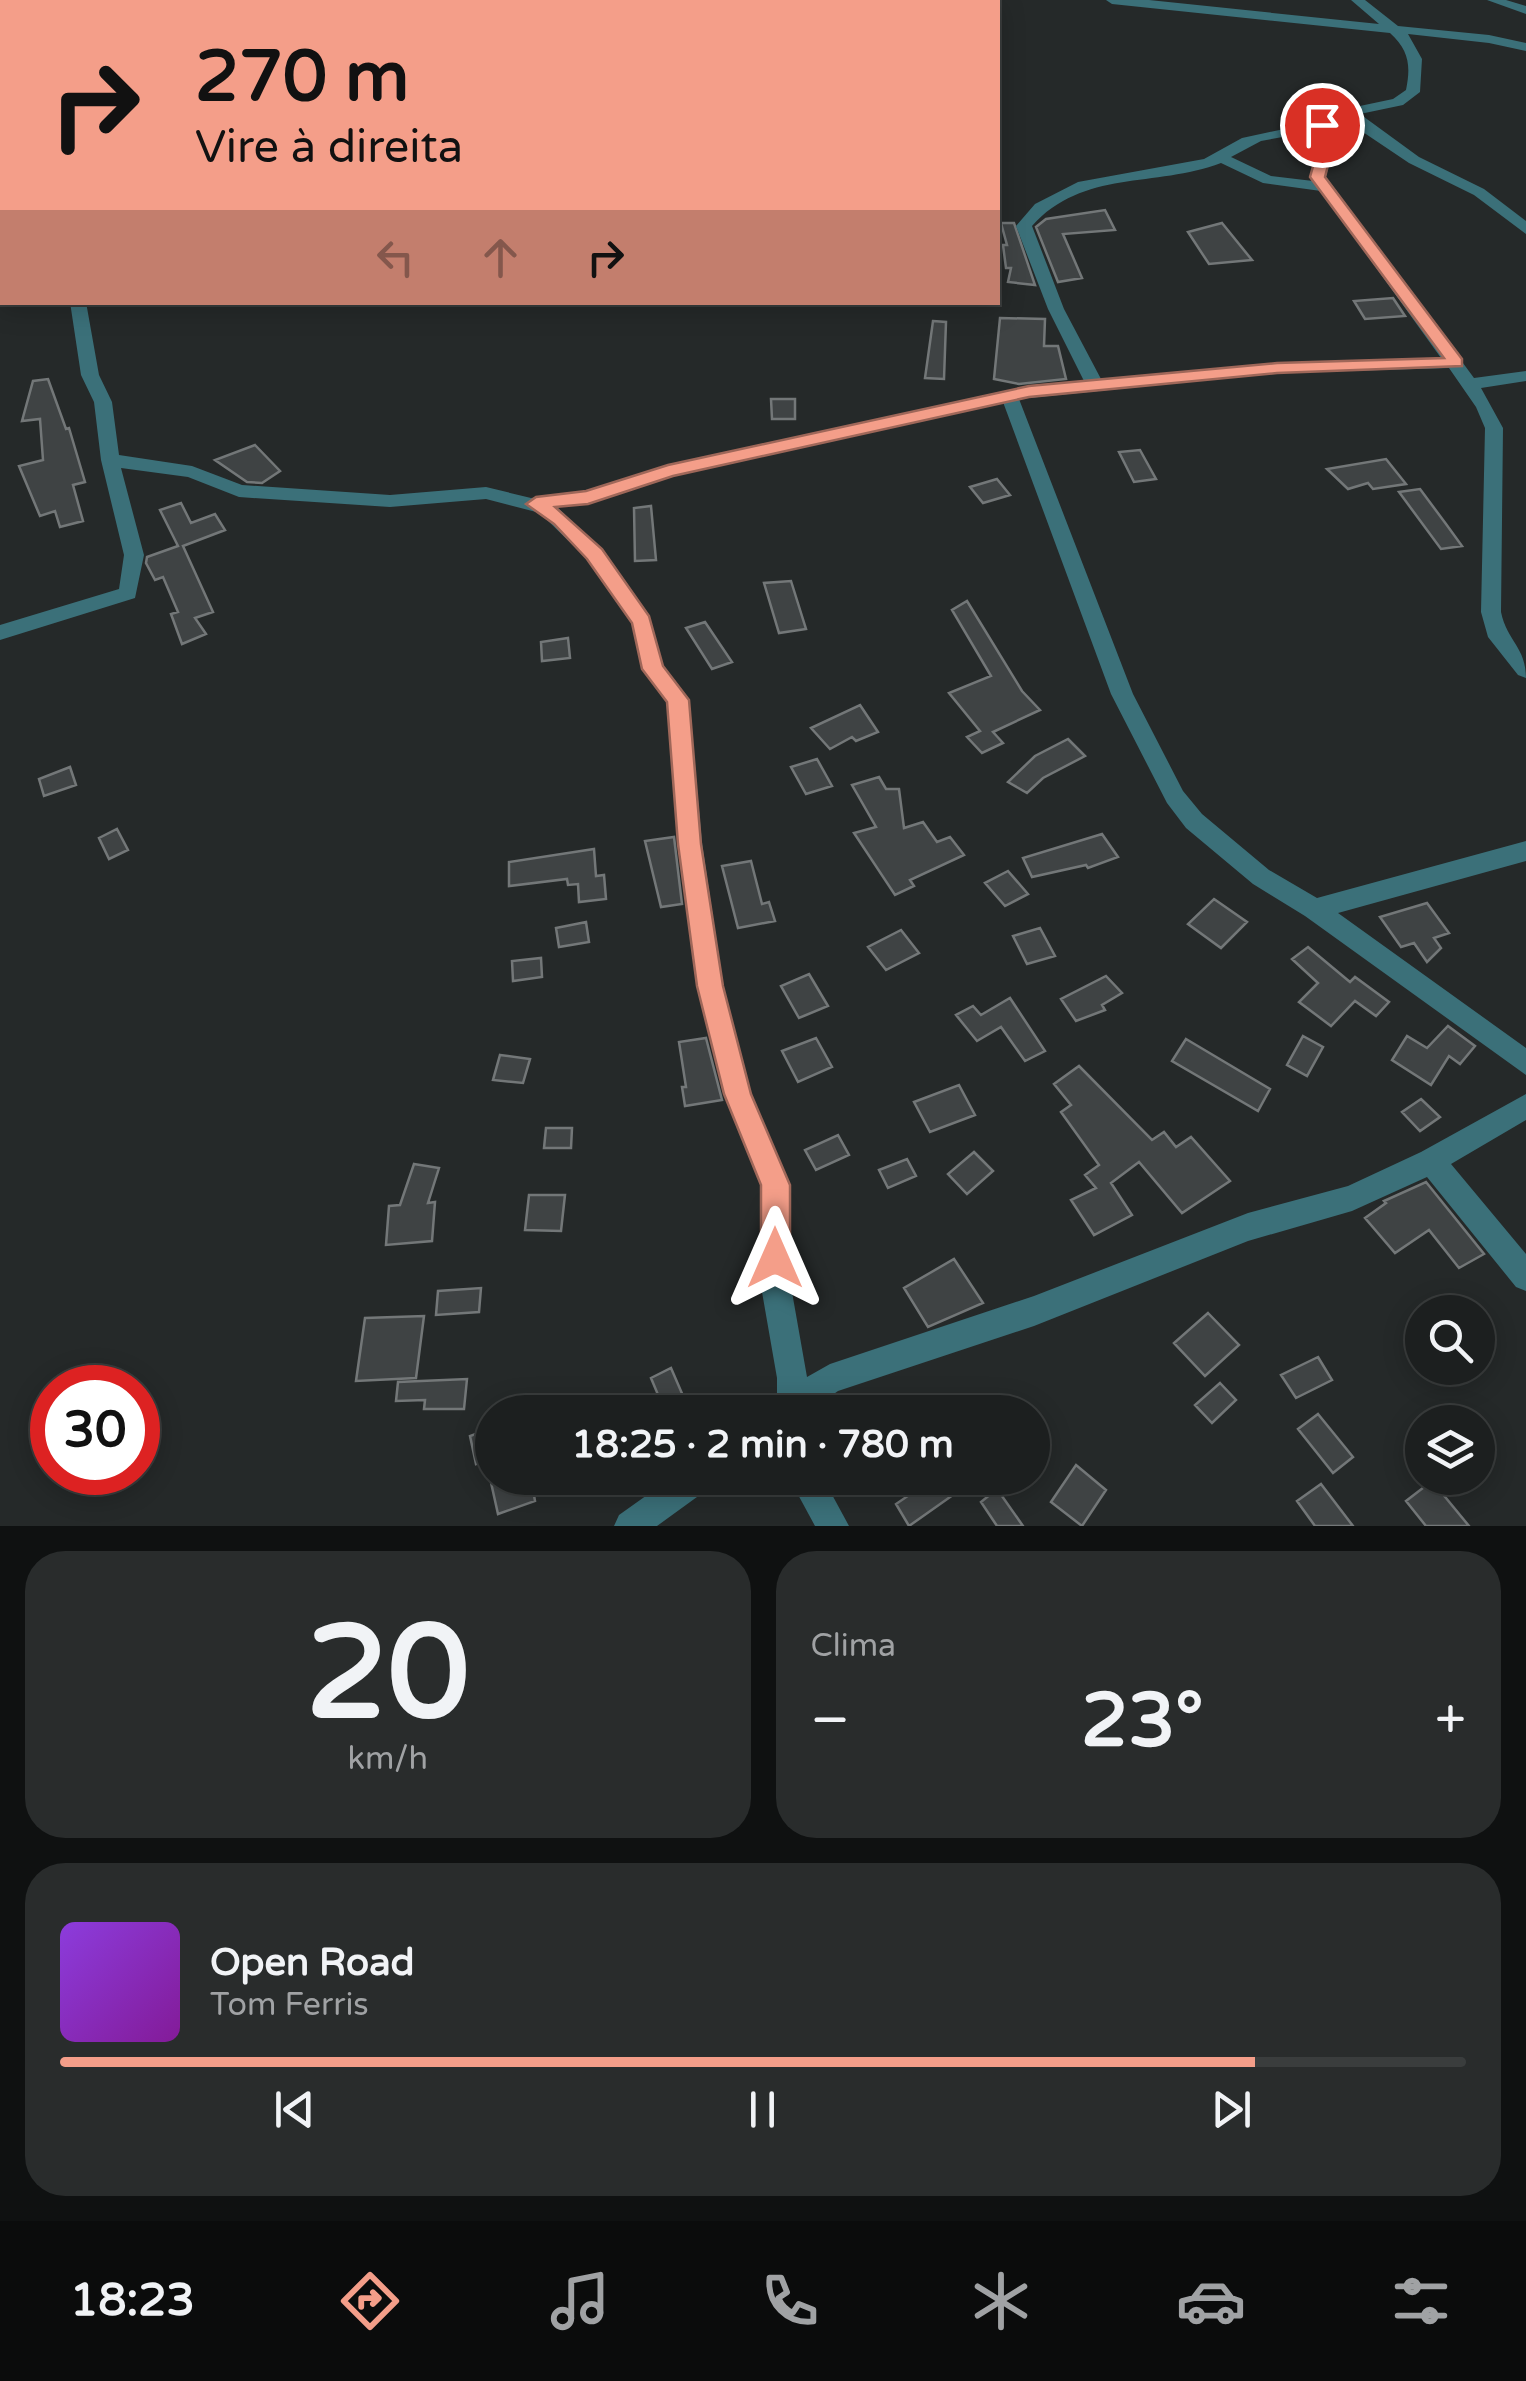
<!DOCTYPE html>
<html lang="pt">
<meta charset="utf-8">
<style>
:root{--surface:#1c1f1f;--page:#292c2c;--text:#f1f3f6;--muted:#a0a2a4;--line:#3a3d3d;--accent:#f49e89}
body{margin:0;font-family:"Varela Round",sans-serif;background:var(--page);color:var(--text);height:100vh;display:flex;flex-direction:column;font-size:38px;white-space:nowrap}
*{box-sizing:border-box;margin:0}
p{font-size:32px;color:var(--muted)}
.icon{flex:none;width:55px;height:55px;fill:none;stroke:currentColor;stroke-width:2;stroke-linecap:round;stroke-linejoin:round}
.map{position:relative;height:1526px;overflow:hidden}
.details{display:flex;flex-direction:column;gap:25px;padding:25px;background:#0f1111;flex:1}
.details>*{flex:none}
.top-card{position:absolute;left:0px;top:0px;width:1000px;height:305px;box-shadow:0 5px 25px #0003,0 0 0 2px var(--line);background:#f49e89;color:#111;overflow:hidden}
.tools{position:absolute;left:1405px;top:1295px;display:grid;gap:20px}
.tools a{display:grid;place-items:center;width:90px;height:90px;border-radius:50%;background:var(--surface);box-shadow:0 5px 25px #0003,0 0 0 2px var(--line);font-size:50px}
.speed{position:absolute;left:30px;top:1365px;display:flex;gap:20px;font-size:50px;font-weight:700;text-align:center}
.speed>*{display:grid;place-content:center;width:130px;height:130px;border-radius:50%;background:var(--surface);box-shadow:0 5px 25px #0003,0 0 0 2px var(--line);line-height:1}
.speed .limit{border:15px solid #d22;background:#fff;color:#111}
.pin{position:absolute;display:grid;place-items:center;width:85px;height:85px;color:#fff;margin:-42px;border:5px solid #fff;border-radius:50%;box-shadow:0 2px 10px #0007}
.me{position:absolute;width:110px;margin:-55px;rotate:0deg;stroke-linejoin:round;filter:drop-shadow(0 0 8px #0008)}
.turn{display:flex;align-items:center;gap:35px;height:210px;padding:0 30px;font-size:45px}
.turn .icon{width:130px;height:130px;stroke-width:2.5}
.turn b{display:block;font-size:70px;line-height:85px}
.lanes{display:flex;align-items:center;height:95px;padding:0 30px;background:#0003;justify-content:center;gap:50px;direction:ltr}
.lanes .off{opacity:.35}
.big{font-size:75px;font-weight:700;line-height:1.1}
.details .tile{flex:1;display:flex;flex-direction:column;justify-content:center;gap:15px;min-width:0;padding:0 35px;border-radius:40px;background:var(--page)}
.details .dial{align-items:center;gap:0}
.dial b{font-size:130px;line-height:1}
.song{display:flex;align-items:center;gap:30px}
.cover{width:120px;height:120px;border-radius:15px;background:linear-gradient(135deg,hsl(270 70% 55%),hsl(290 70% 35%))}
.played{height:10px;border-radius:5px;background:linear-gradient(90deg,var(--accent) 85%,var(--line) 85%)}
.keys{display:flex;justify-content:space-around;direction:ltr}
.heat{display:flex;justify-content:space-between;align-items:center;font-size:55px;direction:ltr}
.details .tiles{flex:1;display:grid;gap:25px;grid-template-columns:1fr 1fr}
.tile:last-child{grid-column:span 2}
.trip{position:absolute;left:475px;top:1395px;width:575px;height:100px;border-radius:50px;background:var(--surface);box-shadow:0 5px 25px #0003,0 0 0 2px var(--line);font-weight:700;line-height:100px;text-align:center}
.tab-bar{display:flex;height:160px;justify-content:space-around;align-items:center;background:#0b0c0c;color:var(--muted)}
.tab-bar .icon{width:70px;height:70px}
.tab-bar .selected{color:var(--accent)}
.tab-bar b{font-size:45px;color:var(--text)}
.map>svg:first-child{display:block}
.building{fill:#3f4344;stroke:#737778;stroke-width:2.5}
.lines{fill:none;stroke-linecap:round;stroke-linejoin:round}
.street{fill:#3b7079;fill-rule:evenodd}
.route{fill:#f49e89;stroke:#9f6759;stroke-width:2.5}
</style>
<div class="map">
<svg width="1526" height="1526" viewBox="0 0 1526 1526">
<rect width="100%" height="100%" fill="#252929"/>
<!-- building -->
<path class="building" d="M1105 210 1115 230 1063 234 1082 278 1058 282 1036 227 1046 219Z
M1001 223H1014L1035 285 1008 282 1011 268H1006L1003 245H1007Z
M1222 223 1252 260 1209 264 1188 232Z
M1393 298 1405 316 1365 319 1354 301Z
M1000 318 1045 319 1044 346H1058L1066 379 1019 384 994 379Z
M933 321 946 322 944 379 925 378Z
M48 379 66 429 69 428 85 482 73 485 83 521 60 527 55 511 40 516 19 466 43 460 40 419 22 421 33 381Z
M771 399H795V419H772Z
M255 445 280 471 262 483 247 482 215 460Z
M1140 450 1156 479 1134 482 1119 452Z
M1386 459 1406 484 1373 489 1368 483 1348 489 1327 469Z
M997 479 1010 495 983 503 970 487Z
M1420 489 1446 524 1462 546 1441 549 1399 492Z
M181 503 191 523 215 514 225 530 183 546 213 612 195 618 206 634 182 644 171 614 178 612 163 577 155 580 146 563 147 557 178 546 160 510Z
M651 506 656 560 635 561 634 508Z
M791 581 806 629 779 633 764 583Z
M967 601 1022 691 1040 710 993 732 1003 743 982 753 967 737 980 731 949 693 991 676 952 610Z
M705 622 732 662 712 669 686 628Z
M568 638 570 658 542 661 541 642Z
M860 705 878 732 856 741 852 737 830 749 811 728Z
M1068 739 1085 756 1043 778 1027 793 1008 782 1035 756Z
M817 759 832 786 806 794 791 767Z
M70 767 76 785 44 796 39 779Z
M879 777 886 789H899L904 828 923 822 937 842 950 837 964 855 910 880 914 886 895 895 854 833 876 827 852 785Z
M117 829 128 850 109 859 99 838Z
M1102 834 1118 857 1088 868 1086 865 1032 877 1023 858Z
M674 837 682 904 661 907 645 841Z
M594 849 596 876 604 875 606 899 579 902 578 884 568 885 567 879 509 886V862Z
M751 861 762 904 769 902 775 921 738 928 722 866Z
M1008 871 1028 894 1005 906 985 883Z
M1214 899 1247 922 1221 948 1188 924Z
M1427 903 1449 933 1434 938 1441 948 1427 962 1414 943 1401 947 1380 917Z
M586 922 589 942 559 947 556 928Z
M1040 928 1055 956 1027 964 1013 936Z
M901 930 919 953 886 970 868 947Z
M1308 947 1350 982 1355 977 1389 1002 1376 1016 1355 1001 1331 1026 1299 1002 1318 983 1292 959Z
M541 958 542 977 513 981 512 961Z
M809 974 828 1006 799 1018 781 986Z
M1106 976 1122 993 1102 1005 1105 1010 1076 1021 1061 999Z
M1010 998 1045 1051 1025 1061 1001 1027 977 1041 956 1015 973 1006 981 1015Z
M1448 1026 1475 1046 1460 1064 1449 1056 1431 1085 1392 1060 1407 1036 1427 1048Z
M1303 1036 1323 1047 1307 1076 1287 1065Z
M706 1038 722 1100 685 1106 682 1087H686L679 1042Z
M816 1038 832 1067 798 1082 782 1051Z
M1186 1039 1270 1089 1258 1111 1172 1061Z
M500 1055 530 1059 523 1083 493 1080Z
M1079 1066 1152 1140 1164 1132 1176 1147 1191 1137 1230 1181 1182 1213 1139 1162 1111 1183 1132 1215 1094 1235 1071 1200 1096 1188 1085 1175 1099 1165 1061 1112 1071 1105 1054 1084Z
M959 1085 975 1115 930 1132 914 1102Z
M1421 1099 1440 1117 1420 1131 1402 1112Z
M546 1128H572L571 1148H544Z
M838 1135 849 1155 816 1170 805 1150Z
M974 1152 993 1171 967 1194 948 1174Z
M907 1159 916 1176 888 1188 879 1170Z
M414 1164 439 1168 428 1203 435 1202 432 1241 386 1245 389 1206 400 1205Z
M1426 1182 1484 1254 1459 1268 1429 1230 1395 1253 1365 1218 1386 1203 1384 1201Z
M529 1195H565L561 1231 525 1230Z
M954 1259 983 1303 928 1327 904 1288Z
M481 1288 479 1312 436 1315 438 1291Z
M1208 1313 1239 1345 1205 1376 1174 1343Z
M424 1316 416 1378 356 1381 365 1318Z
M1318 1357 1332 1380 1296 1398 1281 1375Z
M671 1368 690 1412H625L659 1397 651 1378Z
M467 1379 464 1409H424L425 1400 396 1401 398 1382Z
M1220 1383 1236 1400 1212 1423 1195 1405Z
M1318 1414 1353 1457 1333 1473 1298 1429Z
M492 1428V1458L476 1464 470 1436Z
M1076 1465 1106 1490 1082 1526 1051 1502Z
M490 1478H531L535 1501 498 1514Z
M934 1478H977L909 1526 896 1504Z
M1432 1481 1469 1526H1426L1406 1501Z
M1321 1484 1353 1526H1315L1297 1501Z
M997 1489 1023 1526H997L981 1502Z"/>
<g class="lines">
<!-- street -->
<path class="street" d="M56 0H68V2H56Z
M1106 0H1149L1379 24 1351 0H1365L1398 26 1489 35 1526 43V51L1489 43 1408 34 1422 59 1420 92 1403 105 1360 114 1419 157 1484 189 1526 221V234L1474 195 1409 163 1351 124 1347 117 1332 120 1329 125 1334 142 1326 177 1474 378 1526 371V381L1481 388 1503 428 1501 612C1507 641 1526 647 1526 678L1518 675 1488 637 1481 612 1485 428 1476 407 1449 368 1277 373 1019 399 1133 694 1183 791 1202 814 1269 870 1317 898 1526 841V861L1338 913 1526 1048V1075L1305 916 1253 884 1186 828 1167 803 1111 694 1003 402 672 476 588 503 557 507 601 549 649 617 663 667 689 700 702 843 723 985 750 1094 789 1185 792 1292 807 1377 830 1364 1034 1296 1248 1213 1348 1186 1421 1152 1526 1094V1120L1451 1164 1526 1254V1291L1516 1287 1427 1177 1352 1211 1248 1241 1034 1326 838 1391 808 1412H771L777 1397V1378L762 1292 761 1185 724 1094 697 985 678 843 667 702 642 669 632 623 587 559 540 513 486 499 390 507 239 497 188 477 121 468 144 555 135 598 0 640V625L119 589 124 555 101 460 94 402 81 375 70 302H86L99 375 112 402 119 455 192 466 242 485 390 495 486 487 531 498 586 491 668 465 1029 386 1084 381 1048 309 1016 226 1035 204 1078 182 1204 159 1242 138 1317 122 1322 114 1393 99 1406 90C1411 66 1409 50 1390 33L1112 4ZM1316 131 1320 142 1311 177 1313 181 1271 176 1231 157 1261 141ZM1221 163 1263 183 1321 191 1441 358 1277 363 1101 379 1064 309 1032 226C1083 169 1155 188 1221 163Z
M1487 0H1506L1526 6V14Z
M2 193V204L0 205V194Z
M2 251V262L0 263V252Z
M671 1478H713L708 1489 657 1526H614L619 1515Z
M789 1478H823L849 1526H815Z"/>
</g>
<!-- route -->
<path class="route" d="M1322 120 1330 125 1334 142 1325 177 1462 359V366L1277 373 1029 397 673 476 588 504 555 507 602 549 649 616 663 666 689 700 701 844 723 986 751 1094 790 1185V1258L786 1268 775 1273 765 1268 761 1258V1185L724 1094 697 986 678 844 667 702 642 669 632 623 587 559 554 524 526 504 536 497 586 491 668 465 1029 386 1277 363 1444 358 1310 177 1320 142 1315 125Z"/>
</svg>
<div class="tools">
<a><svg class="icon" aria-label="search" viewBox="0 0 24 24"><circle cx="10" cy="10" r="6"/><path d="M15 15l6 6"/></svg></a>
<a><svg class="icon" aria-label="layers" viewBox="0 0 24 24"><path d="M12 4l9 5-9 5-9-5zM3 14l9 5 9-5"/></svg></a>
</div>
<div class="speed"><div class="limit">30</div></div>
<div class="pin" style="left:1322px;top:125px;background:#d93025"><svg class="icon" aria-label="arrive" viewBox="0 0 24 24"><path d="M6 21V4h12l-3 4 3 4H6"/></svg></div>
<svg class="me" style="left:775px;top:1258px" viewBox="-20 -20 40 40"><path d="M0-17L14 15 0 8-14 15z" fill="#f49e89" stroke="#fff" stroke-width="4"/></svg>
<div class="trip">18:25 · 2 min · 780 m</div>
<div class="top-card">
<div class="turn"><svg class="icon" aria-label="right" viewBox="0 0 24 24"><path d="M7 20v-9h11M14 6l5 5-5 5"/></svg><div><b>270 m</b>Vire à direita</div></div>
<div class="lanes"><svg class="icon off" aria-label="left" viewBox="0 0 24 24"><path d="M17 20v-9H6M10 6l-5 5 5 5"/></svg><svg class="icon off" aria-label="ahead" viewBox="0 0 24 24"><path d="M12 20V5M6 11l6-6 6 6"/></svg><svg class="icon" aria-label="right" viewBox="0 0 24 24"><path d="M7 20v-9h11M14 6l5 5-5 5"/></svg></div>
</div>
</div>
<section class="details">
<div class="tiles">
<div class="tile dial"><b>20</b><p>km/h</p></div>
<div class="tile"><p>Clima</p>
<div class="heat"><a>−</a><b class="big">23°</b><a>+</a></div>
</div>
<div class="tile">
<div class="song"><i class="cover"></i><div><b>Open Road</b><p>Tom Ferris</p></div></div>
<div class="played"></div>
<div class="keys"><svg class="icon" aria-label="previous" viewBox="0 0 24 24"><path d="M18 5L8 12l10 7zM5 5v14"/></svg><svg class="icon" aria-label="pause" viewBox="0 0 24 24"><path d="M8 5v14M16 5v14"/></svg><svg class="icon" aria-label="next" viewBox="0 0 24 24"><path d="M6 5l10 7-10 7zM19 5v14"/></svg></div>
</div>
</div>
</section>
<nav class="tab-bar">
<b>18:23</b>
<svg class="icon selected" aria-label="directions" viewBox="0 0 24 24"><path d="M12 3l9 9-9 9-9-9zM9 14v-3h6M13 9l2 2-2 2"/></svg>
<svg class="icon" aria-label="music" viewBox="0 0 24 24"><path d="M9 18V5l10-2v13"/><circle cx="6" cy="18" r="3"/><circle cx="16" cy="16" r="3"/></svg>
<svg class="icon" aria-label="phone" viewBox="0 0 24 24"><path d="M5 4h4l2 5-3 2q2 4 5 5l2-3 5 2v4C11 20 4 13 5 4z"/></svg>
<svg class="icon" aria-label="climate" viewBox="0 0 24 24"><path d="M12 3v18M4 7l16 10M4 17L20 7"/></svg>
<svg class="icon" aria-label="car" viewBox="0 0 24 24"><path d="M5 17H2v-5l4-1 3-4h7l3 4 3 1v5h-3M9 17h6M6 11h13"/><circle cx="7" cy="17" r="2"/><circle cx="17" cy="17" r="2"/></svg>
<svg class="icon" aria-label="filters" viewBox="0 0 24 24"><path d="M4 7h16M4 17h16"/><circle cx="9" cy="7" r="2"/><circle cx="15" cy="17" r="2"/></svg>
</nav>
